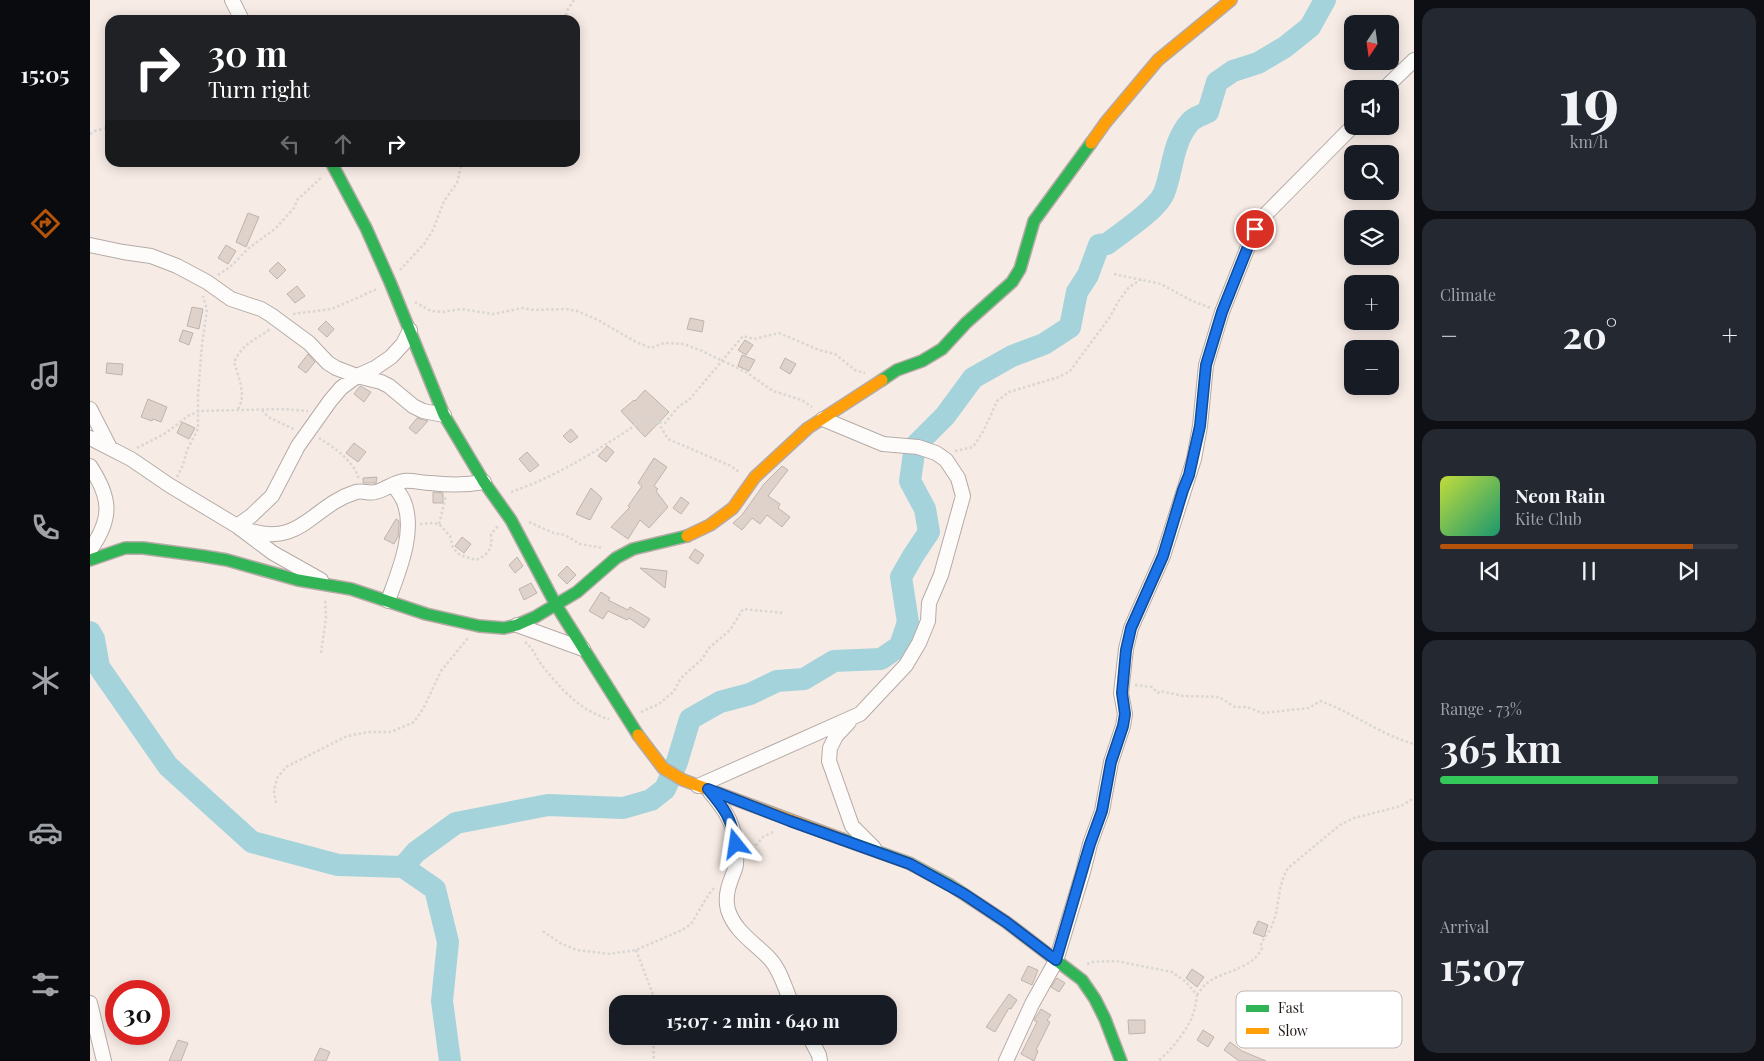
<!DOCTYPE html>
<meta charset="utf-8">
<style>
:root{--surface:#171b24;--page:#242831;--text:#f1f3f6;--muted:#9ea1a6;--line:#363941;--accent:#b45309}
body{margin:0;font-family:"Playfair Display",serif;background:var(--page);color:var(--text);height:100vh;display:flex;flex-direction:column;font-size:19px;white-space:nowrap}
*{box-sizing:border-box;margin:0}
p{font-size:16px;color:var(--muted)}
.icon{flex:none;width:28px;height:28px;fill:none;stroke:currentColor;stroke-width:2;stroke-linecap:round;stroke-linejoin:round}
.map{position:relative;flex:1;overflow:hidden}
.details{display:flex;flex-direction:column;gap:8px;padding:8px;background:#0d0f14;width:350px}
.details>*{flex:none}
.guide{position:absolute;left:15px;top:15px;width:475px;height:152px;border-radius:15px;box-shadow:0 2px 12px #0003;background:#202124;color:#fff;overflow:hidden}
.needle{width:32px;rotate:193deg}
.fabs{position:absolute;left:1254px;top:15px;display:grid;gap:10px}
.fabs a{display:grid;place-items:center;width:55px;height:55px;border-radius:10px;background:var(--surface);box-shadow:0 2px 12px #0003;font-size:25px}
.speed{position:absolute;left:15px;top:980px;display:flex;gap:10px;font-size:25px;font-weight:700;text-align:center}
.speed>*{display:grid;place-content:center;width:65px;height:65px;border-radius:50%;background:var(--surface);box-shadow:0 2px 12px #0003;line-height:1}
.speed .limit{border:8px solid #d22;background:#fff;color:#111}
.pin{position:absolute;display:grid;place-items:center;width:42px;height:42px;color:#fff;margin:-21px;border:2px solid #fff;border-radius:50%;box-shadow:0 1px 5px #0007}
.me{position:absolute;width:55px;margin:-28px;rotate:345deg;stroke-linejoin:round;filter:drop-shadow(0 0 4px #0008)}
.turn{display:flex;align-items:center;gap:18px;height:105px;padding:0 20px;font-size:22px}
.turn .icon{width:65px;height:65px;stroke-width:2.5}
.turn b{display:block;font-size:35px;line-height:42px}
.lanes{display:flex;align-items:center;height:48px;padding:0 20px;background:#0003;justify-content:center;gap:25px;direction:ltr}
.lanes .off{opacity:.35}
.big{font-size:38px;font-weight:700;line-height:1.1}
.details .card{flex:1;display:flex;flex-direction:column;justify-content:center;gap:8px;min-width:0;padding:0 18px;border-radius:15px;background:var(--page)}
.details .dial{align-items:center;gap:0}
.dial b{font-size:65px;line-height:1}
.song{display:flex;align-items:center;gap:15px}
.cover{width:60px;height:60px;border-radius:8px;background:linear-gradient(135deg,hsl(70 70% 55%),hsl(160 70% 35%))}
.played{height:5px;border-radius:2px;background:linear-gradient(90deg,var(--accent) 85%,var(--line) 85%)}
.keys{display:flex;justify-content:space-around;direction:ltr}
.heat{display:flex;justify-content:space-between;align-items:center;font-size:28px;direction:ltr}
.charge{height:8px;border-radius:4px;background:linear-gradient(90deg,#34c759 73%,var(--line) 0)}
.trip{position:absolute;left:519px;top:995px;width:288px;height:50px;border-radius:15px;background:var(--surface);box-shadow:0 2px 12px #0003;font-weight:700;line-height:50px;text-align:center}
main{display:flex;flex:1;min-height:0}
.tabs{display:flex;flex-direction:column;width:90px;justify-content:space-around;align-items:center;background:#090b0e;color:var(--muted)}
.tabs .icon{width:35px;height:35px}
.tabs .active{color:var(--accent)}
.tabs b{font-size:22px;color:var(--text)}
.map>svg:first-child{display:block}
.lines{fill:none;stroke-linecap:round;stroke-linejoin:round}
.river{stroke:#a4d3db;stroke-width:22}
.building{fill:#dfd2ca;stroke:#beb4af}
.street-casing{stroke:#b5aba6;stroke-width:16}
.fast-casing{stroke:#b5aba6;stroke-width:14}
.slow-casing{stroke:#b5aba6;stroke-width:14}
.path{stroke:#d9d6d3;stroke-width:2.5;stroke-dasharray:2.5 2.5;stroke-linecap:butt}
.street{stroke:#fefcfb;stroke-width:14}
.fast{stroke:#30b455;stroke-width:11}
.slow{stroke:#ff9f0a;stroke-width:11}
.route-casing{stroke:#114b97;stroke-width:12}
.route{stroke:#1a73e8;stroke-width:9}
.key{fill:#fff;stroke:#bcbab8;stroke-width:1}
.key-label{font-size:14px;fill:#211914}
</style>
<main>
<nav class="tabs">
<b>15:05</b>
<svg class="icon active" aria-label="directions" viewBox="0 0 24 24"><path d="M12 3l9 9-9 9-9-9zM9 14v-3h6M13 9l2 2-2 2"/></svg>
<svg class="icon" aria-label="music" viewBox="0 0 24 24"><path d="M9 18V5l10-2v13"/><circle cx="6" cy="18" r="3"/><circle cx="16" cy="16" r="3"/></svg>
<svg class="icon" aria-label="phone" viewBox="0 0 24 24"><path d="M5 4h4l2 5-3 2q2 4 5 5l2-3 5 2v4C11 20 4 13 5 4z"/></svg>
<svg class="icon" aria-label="climate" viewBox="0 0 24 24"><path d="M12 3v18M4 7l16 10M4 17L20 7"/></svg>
<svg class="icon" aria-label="car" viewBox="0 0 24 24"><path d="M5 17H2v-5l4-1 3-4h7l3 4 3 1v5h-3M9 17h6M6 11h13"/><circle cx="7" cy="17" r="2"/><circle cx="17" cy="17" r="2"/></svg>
<svg class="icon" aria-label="filters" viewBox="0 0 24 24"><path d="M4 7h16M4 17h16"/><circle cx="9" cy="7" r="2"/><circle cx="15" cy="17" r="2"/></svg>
</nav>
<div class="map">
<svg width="1324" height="1061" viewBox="0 0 1324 1061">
<rect width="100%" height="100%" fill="#f7ebe5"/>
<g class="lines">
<!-- river -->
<path class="river" d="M0 632 4 639 9 667 78 766 162 842 248 865 313 867 345 889 358 942 352 1001 360 1061
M313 867 326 852 366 823 458 805 533 808 561 800 575 789 587 762 600 719 630 702 660 694 687 681 714 679 744 661 791 659 810 646 818 622 811 577 823 556 839 532 835 509 820 481 825 446 855 416 883 378 922 356 954 344 980 327 987 292 998 275 1009 245 1017 244C1032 232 1067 210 1074 193 1083 171 1082 141 1101 121 1105 117 1112 115 1118 112L1127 82 1143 71 1168 63 1195 47 1220 27 1235 0"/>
</g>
<!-- building -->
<path class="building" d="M158 213 169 217 156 247 146 242Z
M136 245 146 251 138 264 128 258Z
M188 262 196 270 187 279 179 271Z
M207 286 215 296 205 303 197 294Z
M102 307 113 309 109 329 97 326Z
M600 318 614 321 612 332 597 329Z
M236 321 244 329 237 337 228 329Z
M93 330 103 333 99 345 89 341Z
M655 340 663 345 656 355 648 350Z
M218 354 225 362 216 373 208 367Z
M652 355 665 360 659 371 648 366Z
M695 358 706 364 700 374 690 368Z
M17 363 33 364 32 375 16 373Z
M270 386 281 392 274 402 264 394Z
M555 390 579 412 555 437 531 411 544 400 545 401Z
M58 399 77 407 71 422 63 419 62 421 51 417Z
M327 418 338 421 326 434 319 428Z
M92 422 105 428 99 439 87 433Z
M481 429 488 437 480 443 473 436Z
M264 443 276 452 268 462 256 453Z
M517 446 524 452 516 462 508 456Z
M437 452 449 465 440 472 429 459Z
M564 458 577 467 564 486 568 489 566 491 578 507 559 528 550 520 538 539 521 527 540 507 538 506 552 486 548 483Z
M692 466 698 470 678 496 690 504 688 508 700 517 692 527 677 515 670 524 662 518 652 530 643 523 652 515 674 484Z
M287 477 286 483H273V478Z
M501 488 512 498 500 520 486 514Z
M343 492 353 493V503H343Z
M591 497 599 503 591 514 583 508Z
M306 519 309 521V526L308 537 304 544 294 539Z
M372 537 381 544 374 553 365 546Z
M605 549 614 555 608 564 599 558Z
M427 557 433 566 425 573 419 565Z
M477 566 486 575 477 584 468 575Z
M550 568 577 571 575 588Z
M441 583 447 593 434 600 429 589Z
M511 592 520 598 518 600 538 610 540 607 560 619 554 628 539 618 537 620 518 611 513 619 499 611Z
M1168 921 1178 925 1174 937 1163 933Z
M938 966 948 970 942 985 931 980Z
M1102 969 1114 977 1107 987 1096 978Z
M967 978 975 983 969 992 961 987Z
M919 994 927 1000 921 1009 919 1008 905 1032 896 1027Z
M951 1009 961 1015 957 1020 960 1022 946 1050 948 1051 944 1061 931 1054 947 1022 944 1020Z
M1038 1020H1055V1033L1039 1034Z
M1113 1030 1124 1037 1118 1047 1107 1040Z
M88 1040 98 1043 91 1061H79Z
M1140 1042 1152 1051 1176 1061H1149L1134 1050Z
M230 1048 240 1052 236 1061H224Z"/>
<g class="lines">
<!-- street casing -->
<g class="street-casing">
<path id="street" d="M142 0 152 20
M1294 89 1324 60
M0 245 33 252 61 256 87 266 117 282 141 299 171 309 181 315 219 343 238 363 246 368 267 376 291 382 299 386 323 406 333 411 354 415
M0 409 20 448
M0 438 41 459 79 485 147 526 183 553 231 580
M0 466C21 498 23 518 0 550
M147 526 161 516 182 496 208 446 240 401 251 388 267 376 285 368 301 357 313 344 320 330
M155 529C211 549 221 506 266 492 272 490 279 494 285 492 295 490 304 482 314 481 322 480 332 483 341 483 358 485 377 485 394 482
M298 601C308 573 326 532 314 502 312 496 307 491 304 485
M427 625 493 649
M759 722 746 736 740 748 739 761 762 826 784 848
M608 786 770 714 816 665 829 643 838 621 839 603 851 575 873 496 868 478 856 460 846 453 828 447 793 444 733 419
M620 792C637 812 646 826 646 854 646 859 647 864 645 869 640 882 634 895 638 910 645 932 665 943 680 959 691 971 695 989 702 1004
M0 1003 14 1061
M719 1036 729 1055 730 1061
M916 1061 942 1004 966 961 993 872 1000 844 1012 811 1021 762 1033 726 1035 714 1031 693 1036 649 1041 628 1073 556 1104 459 1110 426 1116 365 1132 312 1165 229 1177 213 1263 126"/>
</g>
<!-- fast casing -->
<g class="fast-casing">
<path id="fast" d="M241 162 276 228 300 282 354 415 394 482 421 520 466 605 548 735
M792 380 807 370 832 361 852 349 876 323 922 282 930 269 944 221 1001 143
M0 560 35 548H53L113 556 137 560 208 580 261 589 336 614 389 626 414 628 427 625 445 617 487 592 526 558 543 549 597 536
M752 839 819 863 860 885 916 922 992 980 1005 999 1015 1019 1031 1061"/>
</g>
<!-- slow casing -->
<g class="slow-casing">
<path id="slow" d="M1001 143 1016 122 1068 60 1141 0
M597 536 620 525 643 508 665 477 718 428 792 380
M548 735 573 768 593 780 752 839"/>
</g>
<!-- path -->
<path class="path" d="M474 20 478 9 484 0
M0 134 5 131 20 127
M310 270 334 244 343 230 354 201 367 183 372 162
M1024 274 1071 284 1102 301 1121 308
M128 275 140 267 159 248 186 228 204 208 207 200 232 177
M325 302 341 311 353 312 371 309 403 314 432 308 444 310 476 309 487 311 506 319 546 342 561 348 574 343 594 344 612 351 656 372 683 391 712 400 722 407
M203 314 242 309 287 289
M148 409C157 395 148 376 144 362 155 341 163 342 180 329
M172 410 178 417 206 430
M568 422 578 439 641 466 649 472
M229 438C245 448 265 462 269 480
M47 448 76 433 98 416 109 411 192 409 218 411
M865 451 883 447 894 430 907 401 919 392 969 377 980 371 1020 317 1028 302 1039 287 1052 279
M87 477 93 465 97 450 108 429V395L112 344 117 310 113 296
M421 492C471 475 516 445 559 416L568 422 575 423 589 406 599 400 653 336 664 339 689 333 729 350 745 354 765 370 775 373
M439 522 464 533 475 535 490 544 513 548
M330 524 339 523 349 524 360 536 363 548 370 555 386 560C398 555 403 548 401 534L408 526
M349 524 356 496
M435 642C443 648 445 656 451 664 469 687 490 711 519 719
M231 653 236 618 235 599
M1045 685 1062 687 1068 693 1070 691 1093 696 1129 697 1145 707H1157L1172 713 1219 708 1230 701C1262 712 1291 735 1324 744
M551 712 569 704 584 691 591 678 612 659 619 648 640 630 653 609 694 613
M186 803 184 791 187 778 196 767 257 736 279 732H301L324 722 333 709 351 671 378 638
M659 853 673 837 685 831
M453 931 470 943 487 950 520 954 546 950 592 930 601 924 619 894 625 887
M546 950 564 997V1004
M997 964 1003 962 1026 961 1082 972 1096 982 1107 995C1106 1000 1106 1006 1104 1011 1100 1027 1081 1051 1068 1061
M1107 995C1110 991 1113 986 1117 983 1134 970 1162 970 1172 948L1171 944C1175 936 1180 932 1183 923 1190 905 1187 886 1198 868L1250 825 1264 818 1311 806 1324 798
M563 1036 564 1061"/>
<!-- street -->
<use href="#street" class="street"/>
<!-- fast -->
<use href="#fast" class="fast"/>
<!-- slow -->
<use href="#slow" class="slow"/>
</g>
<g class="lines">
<!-- route casing -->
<g class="route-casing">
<path id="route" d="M646 844C641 818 635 809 618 789L700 821 820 864 874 894 916 922 966 960 1000 844 1012 811 1021 762 1033 726 1035 714 1032 693 1036 650 1041 628 1073 556 1093 490 1099 475 1110 426 1116 365 1132 312 1165 229"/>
</g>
<!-- route -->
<use href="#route" class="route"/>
</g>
<!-- legend -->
<rect x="1146" y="991" width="166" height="57" rx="8" class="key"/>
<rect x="1156" y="1005" width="23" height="7" fill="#30b455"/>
<rect x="1156" y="1028" width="23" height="6" fill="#ff9f0a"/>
<g class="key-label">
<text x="1188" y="1013">Fast</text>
<text x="1188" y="1036">Slow</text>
</g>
</svg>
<div class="fabs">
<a><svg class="needle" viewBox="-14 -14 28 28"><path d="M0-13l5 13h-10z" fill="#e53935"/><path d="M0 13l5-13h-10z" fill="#9ea1a6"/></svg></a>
<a><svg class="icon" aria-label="sound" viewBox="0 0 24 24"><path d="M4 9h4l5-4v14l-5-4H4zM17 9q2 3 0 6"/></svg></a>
<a><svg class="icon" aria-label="search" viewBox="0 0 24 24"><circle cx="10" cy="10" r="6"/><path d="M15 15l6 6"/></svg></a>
<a><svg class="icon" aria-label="layers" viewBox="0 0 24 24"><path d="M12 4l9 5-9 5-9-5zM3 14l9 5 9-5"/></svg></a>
<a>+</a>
<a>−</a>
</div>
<div class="speed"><div class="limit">30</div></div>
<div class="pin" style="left:1165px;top:229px;background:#d93025"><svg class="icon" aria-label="arrive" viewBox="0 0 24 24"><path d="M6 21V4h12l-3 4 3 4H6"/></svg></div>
<svg class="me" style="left:646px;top:844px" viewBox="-20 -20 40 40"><path d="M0-17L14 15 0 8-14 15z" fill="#1a73e8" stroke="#fff" stroke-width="4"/></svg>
<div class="trip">15:07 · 2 min · 640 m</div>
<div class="guide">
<div class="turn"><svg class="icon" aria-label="right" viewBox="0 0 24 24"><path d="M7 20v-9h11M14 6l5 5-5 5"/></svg><div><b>30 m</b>Turn right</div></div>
<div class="lanes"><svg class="icon off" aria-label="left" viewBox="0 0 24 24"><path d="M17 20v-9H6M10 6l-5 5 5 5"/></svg><svg class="icon off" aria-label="ahead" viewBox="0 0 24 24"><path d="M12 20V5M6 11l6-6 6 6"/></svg><svg class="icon" aria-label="right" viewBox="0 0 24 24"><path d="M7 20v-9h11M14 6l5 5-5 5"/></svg></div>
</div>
</div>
<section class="details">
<div class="card dial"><b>19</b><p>km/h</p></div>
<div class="card"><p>Climate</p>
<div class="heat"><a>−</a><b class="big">20°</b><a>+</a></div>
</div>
<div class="card">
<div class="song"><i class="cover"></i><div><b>Neon Rain</b><p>Kite Club</p></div></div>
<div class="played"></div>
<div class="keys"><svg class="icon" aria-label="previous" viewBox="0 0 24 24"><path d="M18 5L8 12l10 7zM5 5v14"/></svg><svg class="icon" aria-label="pause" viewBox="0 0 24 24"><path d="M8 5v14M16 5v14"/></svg><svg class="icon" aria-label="next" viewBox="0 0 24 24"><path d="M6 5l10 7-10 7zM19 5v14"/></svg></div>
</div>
<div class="card"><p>Range · 73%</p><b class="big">365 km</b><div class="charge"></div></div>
<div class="card"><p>Arrival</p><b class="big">15:07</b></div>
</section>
</main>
